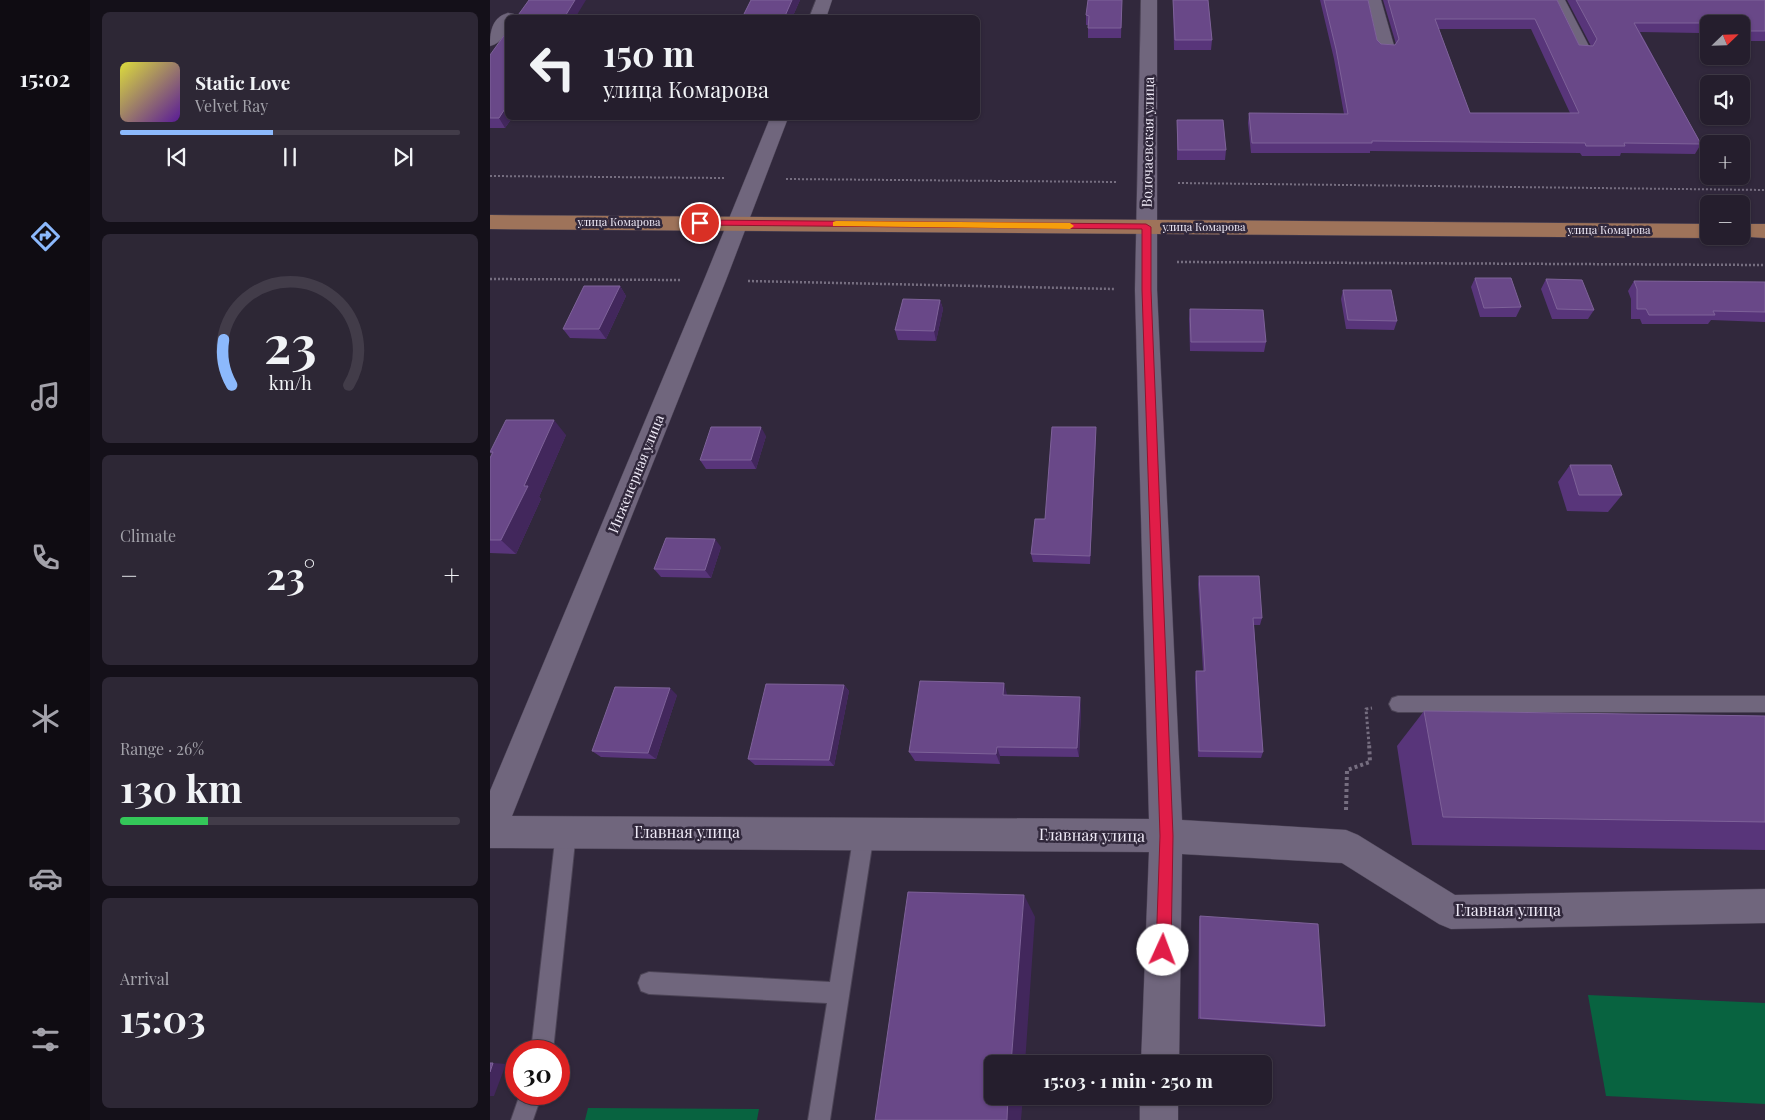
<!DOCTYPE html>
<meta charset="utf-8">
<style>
:root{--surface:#251e2d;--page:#2d2735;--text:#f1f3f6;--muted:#a3a2aa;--line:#423c49;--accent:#8cb9fc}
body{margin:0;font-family:"Playfair Display",serif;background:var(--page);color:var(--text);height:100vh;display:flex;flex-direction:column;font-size:19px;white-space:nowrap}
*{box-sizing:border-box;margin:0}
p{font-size:16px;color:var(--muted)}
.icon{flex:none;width:28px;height:28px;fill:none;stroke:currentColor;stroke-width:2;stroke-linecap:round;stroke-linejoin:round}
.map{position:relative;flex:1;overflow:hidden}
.side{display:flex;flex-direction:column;gap:12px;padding:12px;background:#141019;width:400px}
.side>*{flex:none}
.guide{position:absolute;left:15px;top:15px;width:475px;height:105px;border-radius:8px;box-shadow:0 1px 4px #0004,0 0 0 1px var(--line);background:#251e2d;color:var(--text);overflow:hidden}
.needle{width:32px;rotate:67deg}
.tools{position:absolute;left:1210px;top:15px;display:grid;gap:10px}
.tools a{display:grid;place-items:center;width:50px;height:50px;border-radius:8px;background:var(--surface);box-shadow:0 1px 4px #0004,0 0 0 1px var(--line);font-size:25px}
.speed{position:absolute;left:15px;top:1040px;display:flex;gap:10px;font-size:25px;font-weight:700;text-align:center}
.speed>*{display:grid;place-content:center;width:65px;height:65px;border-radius:50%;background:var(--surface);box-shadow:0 1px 4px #0004,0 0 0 1px var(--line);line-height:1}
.speed .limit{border:8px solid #d22;background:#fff;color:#111}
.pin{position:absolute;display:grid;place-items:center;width:42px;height:42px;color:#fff;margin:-21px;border:2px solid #fff;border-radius:50%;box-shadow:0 1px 5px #0007}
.me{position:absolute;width:55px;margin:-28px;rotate:2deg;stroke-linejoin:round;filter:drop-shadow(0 0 4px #0008)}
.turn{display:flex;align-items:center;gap:18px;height:105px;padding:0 15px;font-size:22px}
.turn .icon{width:65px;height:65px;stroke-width:2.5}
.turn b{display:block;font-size:35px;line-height:42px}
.big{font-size:38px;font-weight:700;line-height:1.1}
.side .card{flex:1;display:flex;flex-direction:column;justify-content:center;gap:8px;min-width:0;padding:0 18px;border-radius:8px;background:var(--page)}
.side .dial{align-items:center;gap:0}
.dial svg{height:130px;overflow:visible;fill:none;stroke:var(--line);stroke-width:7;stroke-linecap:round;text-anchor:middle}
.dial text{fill:var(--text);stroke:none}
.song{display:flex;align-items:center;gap:15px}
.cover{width:60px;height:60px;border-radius:8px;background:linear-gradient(135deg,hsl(60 70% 55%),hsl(270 70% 35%))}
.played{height:5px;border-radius:2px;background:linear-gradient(90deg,var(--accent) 45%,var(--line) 45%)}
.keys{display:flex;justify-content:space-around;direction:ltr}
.heat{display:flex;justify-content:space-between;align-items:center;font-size:28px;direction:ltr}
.charge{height:8px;border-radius:4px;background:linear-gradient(90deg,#34c759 26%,var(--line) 0)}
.trip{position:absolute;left:494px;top:1055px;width:288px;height:50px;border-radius:8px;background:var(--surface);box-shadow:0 1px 4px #0004,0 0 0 1px var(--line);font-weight:700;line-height:50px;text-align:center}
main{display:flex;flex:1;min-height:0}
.menu{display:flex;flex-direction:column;width:90px;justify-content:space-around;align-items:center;background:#0f0c12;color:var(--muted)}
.menu .icon{width:35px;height:35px}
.menu .current{color:var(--accent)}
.menu b{font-size:22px;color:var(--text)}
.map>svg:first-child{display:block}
.green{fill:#086340}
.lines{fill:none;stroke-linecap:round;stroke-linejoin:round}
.lane-casing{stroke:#4c4456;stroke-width:2}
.street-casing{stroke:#4c4456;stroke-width:1}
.primary-casing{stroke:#4c4456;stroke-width:1}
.path-far3{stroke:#766e80;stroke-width:2;stroke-dasharray:2 2;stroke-linecap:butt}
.path-far2{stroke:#766e80;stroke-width:2.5;stroke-dasharray:2 2;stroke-linecap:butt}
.path-far1{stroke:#766e80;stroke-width:3;stroke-dasharray:2.5 2.5;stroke-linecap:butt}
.path{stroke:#766e80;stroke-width:4;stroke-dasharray:3 3;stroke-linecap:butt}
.lane{fill:#70667d;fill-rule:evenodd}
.street{fill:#70667d;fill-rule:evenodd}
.primary{fill:#9e735a;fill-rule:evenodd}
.wall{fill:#58357a;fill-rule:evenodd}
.shaded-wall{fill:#42275c}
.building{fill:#694888;stroke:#7e6299;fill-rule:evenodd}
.route{fill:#e11d48;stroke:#92132f}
.slow{fill:#f59e0b}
.labels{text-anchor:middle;stroke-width:5;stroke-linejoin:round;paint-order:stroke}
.far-street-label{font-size:11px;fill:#efeaf7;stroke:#31283c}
.street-label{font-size:14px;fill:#efeaf7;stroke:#31283c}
.near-street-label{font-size:16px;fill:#efeaf7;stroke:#31283c}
</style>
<main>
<nav class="menu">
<b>15:02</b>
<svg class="icon current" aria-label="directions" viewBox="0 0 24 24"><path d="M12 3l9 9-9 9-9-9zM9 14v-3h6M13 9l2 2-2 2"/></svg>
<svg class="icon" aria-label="music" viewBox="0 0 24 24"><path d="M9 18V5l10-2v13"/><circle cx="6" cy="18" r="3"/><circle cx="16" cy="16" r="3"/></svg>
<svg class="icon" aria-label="phone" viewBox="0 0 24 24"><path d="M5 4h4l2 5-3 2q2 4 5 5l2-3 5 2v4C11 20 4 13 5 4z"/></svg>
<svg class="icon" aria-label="climate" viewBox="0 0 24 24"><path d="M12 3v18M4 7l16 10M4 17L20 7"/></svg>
<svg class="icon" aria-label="car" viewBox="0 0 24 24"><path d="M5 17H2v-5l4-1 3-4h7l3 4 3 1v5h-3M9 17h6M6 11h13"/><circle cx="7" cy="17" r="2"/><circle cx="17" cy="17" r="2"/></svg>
<svg class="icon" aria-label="filters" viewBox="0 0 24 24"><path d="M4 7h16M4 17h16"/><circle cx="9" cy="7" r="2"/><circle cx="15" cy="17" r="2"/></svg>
</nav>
<section class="side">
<div class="card">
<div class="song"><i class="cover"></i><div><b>Static Love</b><p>Velvet Ray</p></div></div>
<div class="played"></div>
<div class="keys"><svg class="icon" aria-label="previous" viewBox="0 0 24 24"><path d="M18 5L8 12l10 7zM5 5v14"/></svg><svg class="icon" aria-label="pause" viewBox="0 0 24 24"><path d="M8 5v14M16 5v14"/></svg><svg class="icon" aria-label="next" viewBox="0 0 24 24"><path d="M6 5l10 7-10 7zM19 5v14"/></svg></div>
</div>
<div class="card dial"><svg viewBox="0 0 100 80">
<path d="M14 69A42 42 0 1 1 86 69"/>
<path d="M14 69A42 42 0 0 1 9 41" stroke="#8cb9fc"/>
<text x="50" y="56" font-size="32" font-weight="700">23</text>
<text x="50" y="72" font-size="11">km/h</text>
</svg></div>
<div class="card"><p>Climate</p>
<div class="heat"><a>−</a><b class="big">23°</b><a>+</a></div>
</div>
<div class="card"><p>Range · 26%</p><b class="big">130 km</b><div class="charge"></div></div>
<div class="card"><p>Arrival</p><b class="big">15:03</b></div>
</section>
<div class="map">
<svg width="1275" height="1120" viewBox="0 0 1275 1120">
<rect width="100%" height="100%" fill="#31283c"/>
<!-- green -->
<path class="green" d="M1098 995 1275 1003V1104L1116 1096Z
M98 1108 269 1109 267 1120H95Z"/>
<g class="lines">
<!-- lane casing -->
<g class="lane-casing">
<path id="lane" d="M908 696H1275V712H908L902 710 899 704 902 698Z
M76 822 83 825 86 832 63 1051H41L66 832 69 825Z
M374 823 381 826 384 833 340 1120H318L337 1003 159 994 151 991 148 983 151 975 159 972 340 982 364 833 367 826Z
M30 1094H52L43 1120H21Z"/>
</g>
<!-- street casing -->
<g class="street-casing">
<path id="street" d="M326 0H342L336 18H319Z
M651 0H667V290L692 820 856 830 868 835 965 895 1275 889V923L961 929 949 924 852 863 692 854 689 1064H651L659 852 0 848V791L214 280 280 118H298L236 280 22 816 659 819 645 290Z
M875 0H891L905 49 902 53 896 54 890 53 887 49Z
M1059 0H1075L1101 50 1098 54 1092 55 1086 54Z
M18 13 24 14 26 18H18C18 30 13 43 0 46 0 32 2 17 18 13Z
M650 1096H688V1120H650Z"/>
</g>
<!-- primary casing -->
<g class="primary-casing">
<path id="primary" d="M0 215 1219 224V236H1225L1219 238 0 229Z
M1251 224H1275V238L1245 236H1251Z"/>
</g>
<!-- path-far3 -->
<path class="path-far3" d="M0 176 234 178
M296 179 627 182
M688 183 1275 190"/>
<!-- path-far2 -->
<path class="path-far2" d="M687 262 1275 265
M0 279 192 280
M258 281 624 289"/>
<!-- path-far1 -->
<path class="path-far1" d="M879 744 876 709 882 708"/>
<!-- path -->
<path class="path" d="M856 810 857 770 880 762 879 743"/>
<!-- lane -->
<use href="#lane" class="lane"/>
<!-- street -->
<use href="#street" class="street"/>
<!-- primary -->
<use href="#primary" class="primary"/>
</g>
<!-- wall -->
<path class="wall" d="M261 0H310L302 18H254L253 16Z
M632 0 631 38H598V25H596V15Z
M683 0H718L722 40 721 50H684Z
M830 0H878L887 40 891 44 905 45 906 44 893 0H1067L1089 45 1101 46 1077 0H1275V41H1251V24H1219V41H1215L1210 33 1150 32 1211 144 1205 154 1131 153 1130 156H1092L1090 153 880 151V153H761L758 123 759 113 854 114 844 59ZM949 29H1041L1080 113H980Z
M0 55 18 118H22L15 128H0Z
M687 120 736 150 735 160H687Z
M985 278 1031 307 1026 317H990L981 287Z
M1056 279 1104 310 1098 319H1062L1051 289Z
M1144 281 1275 282V322L1221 320 1218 324H1152L1150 319H1141V299L1138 291Z
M130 286 136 296 116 339 80 338 73 329Z
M853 290 907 321 904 330 856 329 851 299Z
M450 300 453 309 446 341 408 340 405 330Z
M700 309 776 342 774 352 700 351 699 319Z
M76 435 49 497 51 499 26 554 0 553V458L2 454 0 452Z
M276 436 266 469H216L210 460Z
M606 436 600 564 543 562 541 554 555 519Z
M1080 465 1132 495 1118 512 1077 511 1068 482Z
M231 547 221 578 171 577 164 569Z
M709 576 772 618 770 625H764L773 752 771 758 708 757 705 678 706 671H713L708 584Z
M354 685 359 691 344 766 265 765 258 759Z
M517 694V695L591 707 589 757 510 756V764L425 761 419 752Z
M187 695 166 759 111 757 102 751Z
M934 711 1275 716V850L922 845 907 746Z
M710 916 835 1026 831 1027 708 1019 709 920Z"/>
<!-- shaded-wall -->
<path class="shaded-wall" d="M85 0H96L85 18H74Z
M302 0H310L302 18H296L295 16Z
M18 104V118H22L15 128 9 118Z
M130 286 136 296 116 339 109 329Z
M450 300 453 309 446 341 444 331Z
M64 420 76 435 49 497 51 499 26 554 11 540 34 486Z
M271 427 276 436 266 469 261 460Z
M606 427V436L600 564V556Z
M225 539 231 547 221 578 215 570Z
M514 683 517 694 516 706 513 695Z
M354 685 359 691 344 766 339 760Z
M180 688 187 695 166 759 158 753Z
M590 697 591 707 589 757 587 748Z
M507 747 510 756V764L506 754Z
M534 895 545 917 535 1064H521Z
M3 1063 16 1064 4 1096H0V1072Z
M518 1096H533L531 1120H517Z"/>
<!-- building -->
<path class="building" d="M39 0H85L74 18H26Z
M261 0H302L295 16H253Z
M598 0H632L631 28H598L599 16 596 15Z
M683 0H718L722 40H685Z
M834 0H878L887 40 891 44 905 45 909 39 898 0H1067L1089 45 1103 46 1107 39 1086 0H1275V31H1251V24H1219V29L1215 23H1144L1211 144 1134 143 1135 146H1096L1095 143 882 141V143H762L759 113 858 114 846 49ZM945 19H1045L1089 113H980Z
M18 30V104L9 118H0V55Z
M687 120H733L736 150H688Z
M985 278H1021L1031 307 994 308Z
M1056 279 1092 280 1104 310 1067 309Z
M1144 281 1275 282V312L1223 311 1225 315H1159L1156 309H1147V289Z
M94 286H130L109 329H73Z
M853 290H901L907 321 858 320Z
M413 299 450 300 444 331 405 330Z
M700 309 773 310 776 342H701Z
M16 420H64L34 486H38L11 540H0V458L3 452H0Z
M221 427H271L261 460H210Z
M562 427H606L600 556 541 554 545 519H555Z
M1080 465H1121L1132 495H1089Z
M176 538 225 539 215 570 164 569Z
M709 576H769L772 618H763L773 752 709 751 706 671H715Z
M430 681 514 683 513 695 590 697 587 748 507 747 506 754 419 752Z
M276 684 354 685 339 760 258 759Z
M125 687 180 688 158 753 102 751Z
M934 711 1275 716V822L953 817Z
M418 892 534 895 521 1064H502V1096H518L517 1120H385Z
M710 916 828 924 835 1026 710 1018Z
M0 1063H3L0 1072Z"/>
<!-- route -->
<path class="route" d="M210 220 656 224 661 227V290L683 836 681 950 678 955 673 957 668 955 666 950 670 836 652 290V229L207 225 205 223Z"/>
<!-- slow -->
<path class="slow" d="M346 221 580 223 584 226 580 229 343 226V222Z"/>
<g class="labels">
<!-- far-street labels -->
<g class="far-street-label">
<text x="129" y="226">улица Комарова</text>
<text x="714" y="231">улица Комарова</text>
<text x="1119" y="234">улица Комарова</text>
</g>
<!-- street labels -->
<g class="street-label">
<text transform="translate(658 142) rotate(-89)" y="5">Волочаевская улица</text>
<text transform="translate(146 474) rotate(-68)" y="5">Инженерная улица</text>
</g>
<!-- near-street labels -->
<g class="near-street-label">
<text x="197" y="838">Главная улица</text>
<text transform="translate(602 835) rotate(1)" y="6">Главная улица</text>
<text x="1018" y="916">Главная улица</text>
</g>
</g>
</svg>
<div class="tools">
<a><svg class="needle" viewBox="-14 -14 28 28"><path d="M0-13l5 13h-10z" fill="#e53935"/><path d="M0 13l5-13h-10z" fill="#a3a2aa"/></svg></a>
<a><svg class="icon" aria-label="sound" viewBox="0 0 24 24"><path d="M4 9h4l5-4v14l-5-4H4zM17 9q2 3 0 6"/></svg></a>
<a>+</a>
<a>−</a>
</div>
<div class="speed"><div class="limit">30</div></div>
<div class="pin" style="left:210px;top:223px;background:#d93025"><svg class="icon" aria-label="arrive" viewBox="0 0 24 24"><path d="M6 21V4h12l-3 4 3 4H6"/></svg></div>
<svg class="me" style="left:673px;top:950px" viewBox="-20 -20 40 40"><circle r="19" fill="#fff"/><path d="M0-13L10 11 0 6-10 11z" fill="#e11d48"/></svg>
<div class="trip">15:03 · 1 min · 250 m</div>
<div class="guide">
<div class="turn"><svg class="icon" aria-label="left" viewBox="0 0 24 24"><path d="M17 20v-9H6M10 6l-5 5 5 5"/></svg><div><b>150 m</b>улица Комарова</div></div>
</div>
</div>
</main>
